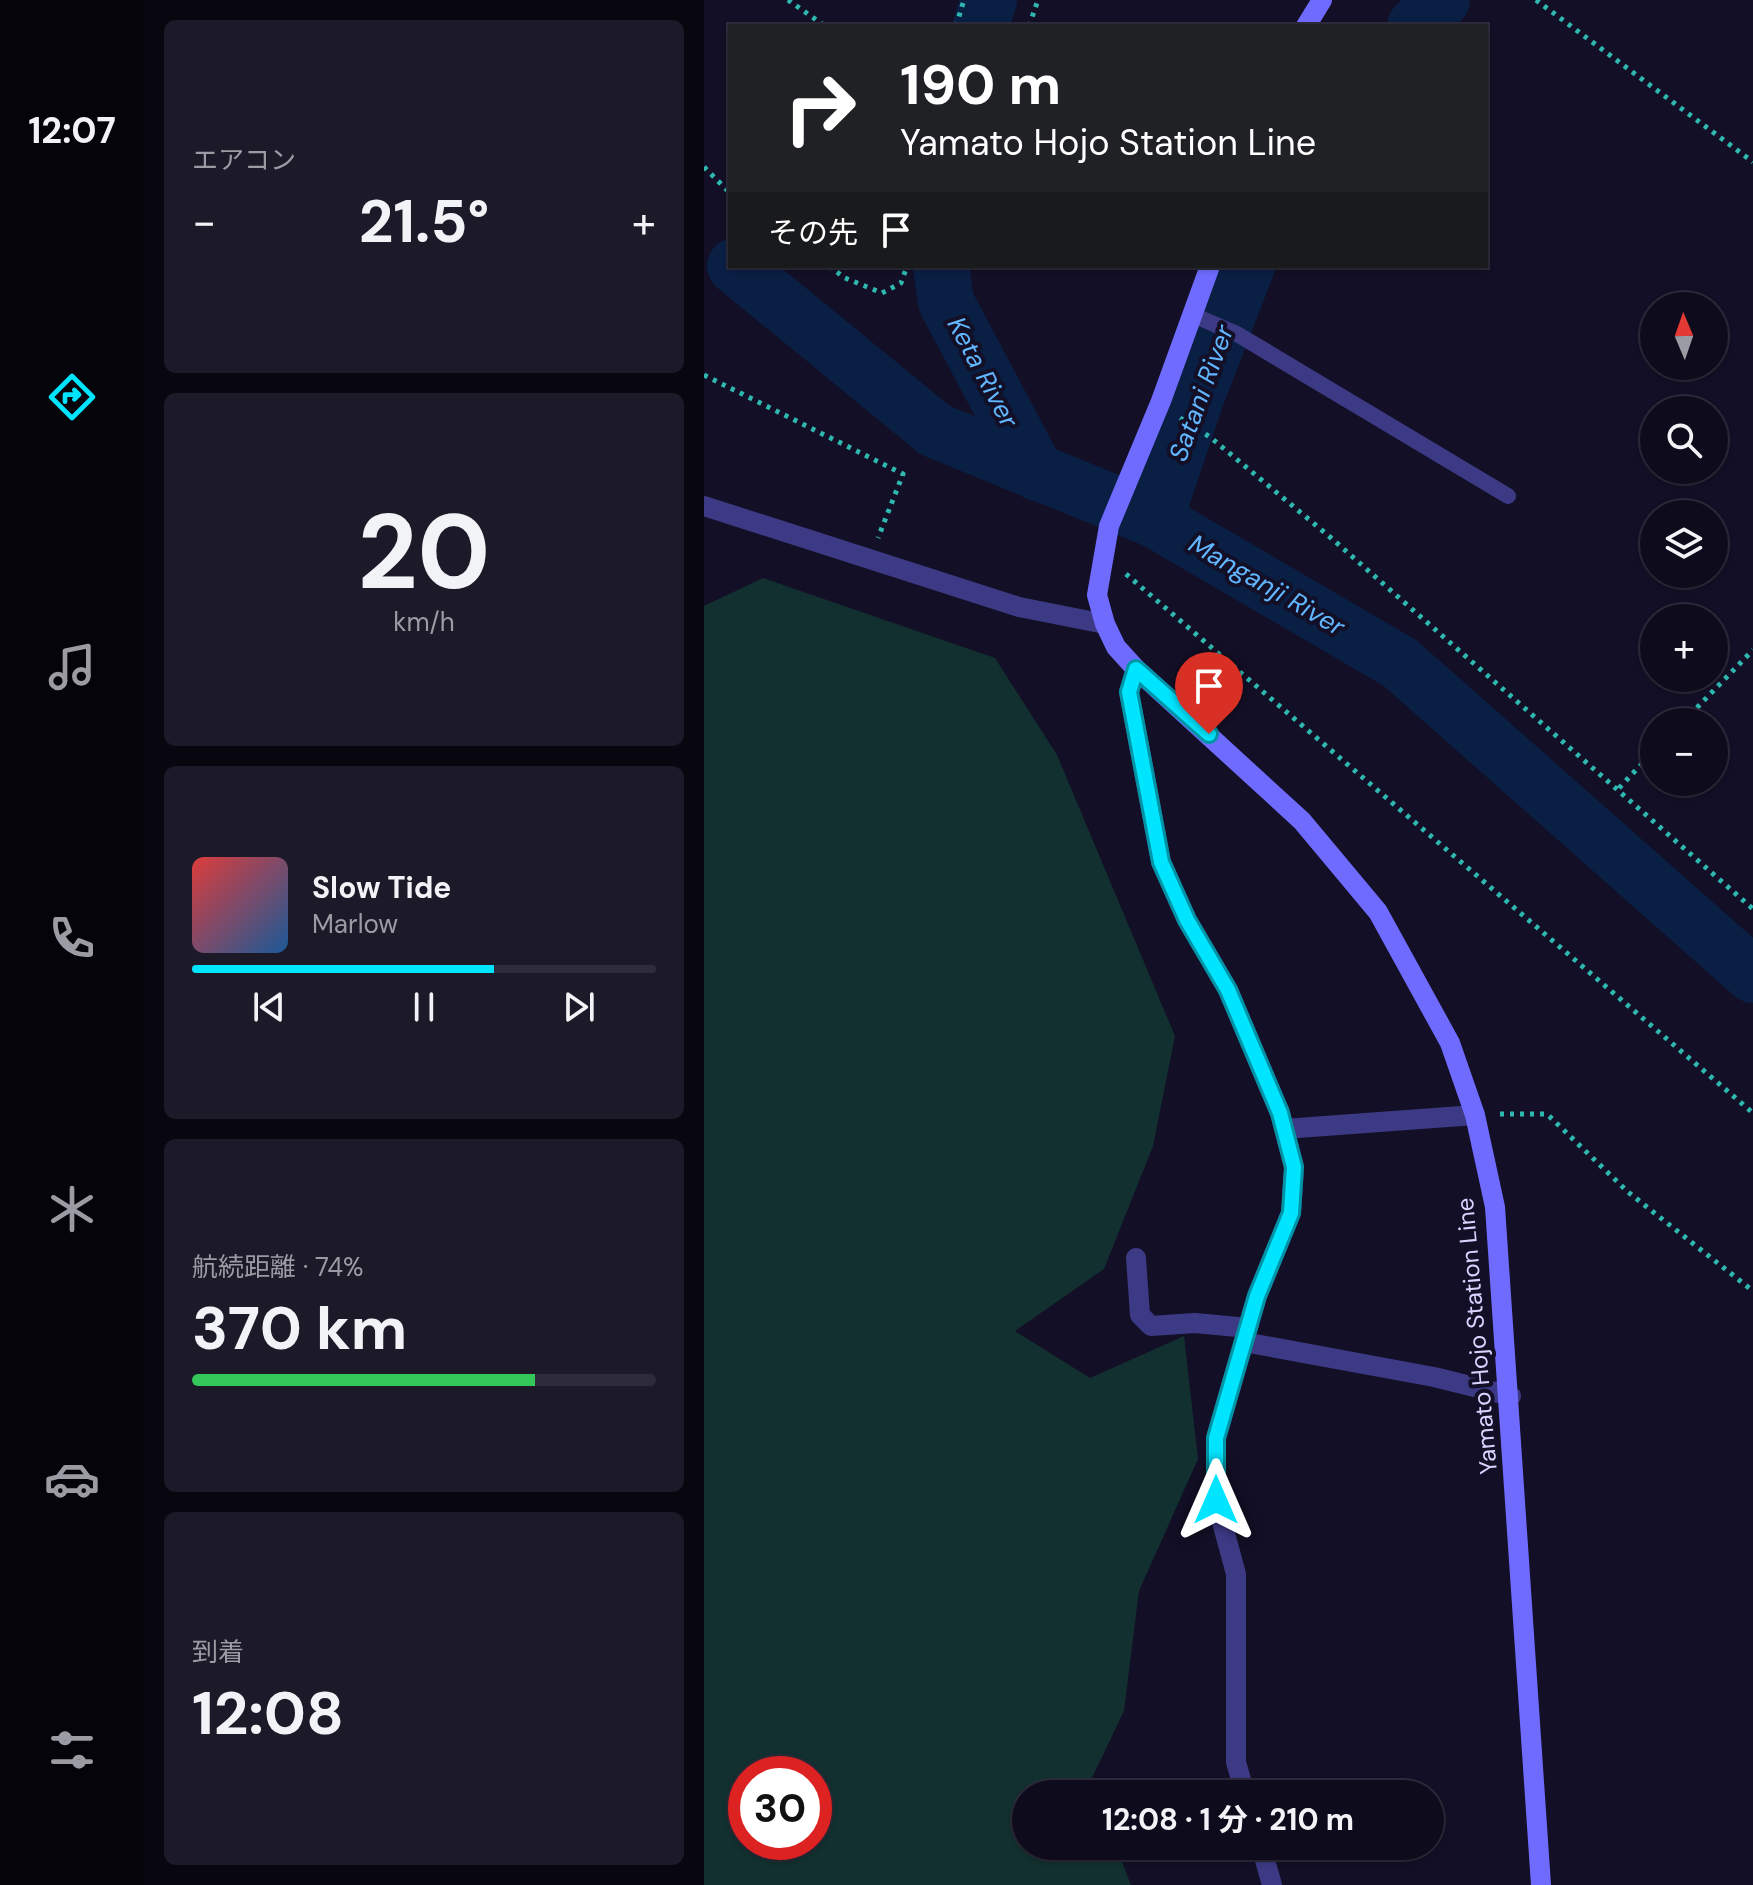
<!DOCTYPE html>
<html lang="ja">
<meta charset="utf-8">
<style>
:root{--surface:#0e0b1c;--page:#1c1929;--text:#f1f3f6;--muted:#9b9ba3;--line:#2e2b3b;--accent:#00e5ff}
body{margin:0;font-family:"DM Sans","Noto Sans JP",sans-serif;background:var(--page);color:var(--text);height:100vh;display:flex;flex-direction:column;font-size:30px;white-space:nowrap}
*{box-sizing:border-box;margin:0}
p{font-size:26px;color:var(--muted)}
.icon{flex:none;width:44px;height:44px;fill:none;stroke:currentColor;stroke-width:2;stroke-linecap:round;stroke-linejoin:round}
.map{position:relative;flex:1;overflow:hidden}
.sheet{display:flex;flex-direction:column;gap:20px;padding:20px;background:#08060f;width:560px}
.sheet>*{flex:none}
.banner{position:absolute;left:24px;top:24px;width:760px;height:244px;border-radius:0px;box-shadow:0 2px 6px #0004,0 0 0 2px var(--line);background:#202124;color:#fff;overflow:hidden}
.needle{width:52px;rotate:358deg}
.buttons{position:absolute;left:936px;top:292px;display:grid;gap:16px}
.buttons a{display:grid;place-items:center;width:88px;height:88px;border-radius:50%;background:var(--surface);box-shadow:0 2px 6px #0004,0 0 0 2px var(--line);font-size:40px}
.speed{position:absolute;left:24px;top:1756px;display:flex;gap:16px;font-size:40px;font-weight:700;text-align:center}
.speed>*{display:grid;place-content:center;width:104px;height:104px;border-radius:50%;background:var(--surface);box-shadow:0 2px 6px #0004,0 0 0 2px var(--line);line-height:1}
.speed .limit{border:12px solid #d22;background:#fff;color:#111}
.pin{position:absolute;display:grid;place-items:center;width:68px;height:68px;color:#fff;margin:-82px -34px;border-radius:50% 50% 50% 0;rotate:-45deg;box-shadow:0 0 8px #0007}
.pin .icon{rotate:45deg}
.me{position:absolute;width:88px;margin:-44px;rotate:0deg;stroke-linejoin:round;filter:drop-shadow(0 0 6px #0008)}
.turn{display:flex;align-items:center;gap:28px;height:168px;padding:0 40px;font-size:36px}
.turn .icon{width:104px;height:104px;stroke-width:2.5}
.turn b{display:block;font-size:56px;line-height:68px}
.then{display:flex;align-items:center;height:76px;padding:0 40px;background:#0003;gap:16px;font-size:30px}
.big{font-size:60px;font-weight:700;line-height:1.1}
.sheet .tile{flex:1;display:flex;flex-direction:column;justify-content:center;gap:12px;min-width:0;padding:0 28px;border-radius:12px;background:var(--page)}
.sheet .dial{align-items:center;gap:0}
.dial b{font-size:104px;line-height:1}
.song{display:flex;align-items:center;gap:24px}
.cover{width:96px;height:96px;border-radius:12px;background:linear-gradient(135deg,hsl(0 70% 55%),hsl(210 70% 35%))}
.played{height:8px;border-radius:4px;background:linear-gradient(90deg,var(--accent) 65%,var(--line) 65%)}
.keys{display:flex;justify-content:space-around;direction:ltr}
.heat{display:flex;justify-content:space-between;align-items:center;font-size:44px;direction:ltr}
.charge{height:12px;border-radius:6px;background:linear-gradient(90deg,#34c759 74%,var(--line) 0)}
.trip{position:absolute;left:308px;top:1780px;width:432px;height:80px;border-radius:40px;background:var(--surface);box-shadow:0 2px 6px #0004,0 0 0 2px var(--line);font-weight:700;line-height:80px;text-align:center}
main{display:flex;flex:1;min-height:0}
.tab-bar{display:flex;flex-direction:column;width:144px;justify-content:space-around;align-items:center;background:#06040b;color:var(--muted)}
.tab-bar .icon{width:56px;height:56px}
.tab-bar .on{color:var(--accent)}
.tab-bar b{font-size:36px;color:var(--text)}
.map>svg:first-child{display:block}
.green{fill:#12302f;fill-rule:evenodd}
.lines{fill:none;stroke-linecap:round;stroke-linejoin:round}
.river{stroke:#0a1f44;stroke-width:56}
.path{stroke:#2fb8b0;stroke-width:5;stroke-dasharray:4 6;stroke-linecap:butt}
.service{stroke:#3d3a85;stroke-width:16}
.minor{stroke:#3d3a85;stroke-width:20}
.tertiary{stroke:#3d3a85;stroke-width:20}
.secondary{stroke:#6f6bff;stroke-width:20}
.route-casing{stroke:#0095a6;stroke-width:20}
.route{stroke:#00e5ff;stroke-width:14}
.labels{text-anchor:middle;stroke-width:8;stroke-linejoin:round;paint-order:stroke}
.street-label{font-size:24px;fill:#d9d4ff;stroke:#130f26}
.water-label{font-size:26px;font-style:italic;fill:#62b6ff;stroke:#130f26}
</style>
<main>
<nav class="tab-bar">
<b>12:07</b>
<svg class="icon on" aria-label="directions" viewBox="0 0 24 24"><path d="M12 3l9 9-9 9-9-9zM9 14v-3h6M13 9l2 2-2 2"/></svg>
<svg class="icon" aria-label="music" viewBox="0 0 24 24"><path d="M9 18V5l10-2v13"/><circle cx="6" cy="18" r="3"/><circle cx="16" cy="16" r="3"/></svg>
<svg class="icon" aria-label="phone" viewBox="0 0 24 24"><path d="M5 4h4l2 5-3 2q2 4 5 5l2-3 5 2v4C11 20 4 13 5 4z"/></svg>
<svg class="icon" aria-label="climate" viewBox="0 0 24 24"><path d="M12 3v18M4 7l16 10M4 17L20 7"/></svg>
<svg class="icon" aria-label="car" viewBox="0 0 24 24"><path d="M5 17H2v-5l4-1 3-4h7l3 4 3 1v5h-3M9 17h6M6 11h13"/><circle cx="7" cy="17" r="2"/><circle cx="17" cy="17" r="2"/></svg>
<svg class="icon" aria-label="filters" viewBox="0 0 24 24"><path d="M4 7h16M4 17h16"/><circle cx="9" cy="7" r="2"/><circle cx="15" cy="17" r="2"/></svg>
</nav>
<section class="sheet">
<div class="tile"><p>エアコン</p>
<div class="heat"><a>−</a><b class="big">21.5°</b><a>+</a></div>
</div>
<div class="tile dial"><b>20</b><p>km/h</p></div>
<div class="tile">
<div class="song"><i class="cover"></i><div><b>Slow Tide</b><p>Marlow</p></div></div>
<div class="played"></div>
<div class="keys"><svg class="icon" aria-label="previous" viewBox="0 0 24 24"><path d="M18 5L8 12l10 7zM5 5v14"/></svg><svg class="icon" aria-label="pause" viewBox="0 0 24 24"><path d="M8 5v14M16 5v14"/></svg><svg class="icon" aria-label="next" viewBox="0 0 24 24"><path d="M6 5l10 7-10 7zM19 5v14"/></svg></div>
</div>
<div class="tile"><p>航続距離 · 74%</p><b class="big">370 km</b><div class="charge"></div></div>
<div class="tile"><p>到着</p><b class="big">12:08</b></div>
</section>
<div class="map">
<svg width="1049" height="1885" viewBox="0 0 1049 1885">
<rect width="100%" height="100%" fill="#130f26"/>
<!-- green -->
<path class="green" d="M59 578 291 658 353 755 471 1036 449 1146 400 1269 311 1331 386 1378 480 1336 494 1459 435 1591 420 1711 387 1780 392 1794H322V1846H412L427 1885H0V606ZM110 1774V1842H42V1774Z"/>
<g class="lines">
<!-- river -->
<path class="river" d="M277 26 285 0
M711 26 738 0
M31 266 231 430 451 520 696 663 1049 975
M237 266 242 302 333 473
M451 520 492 398 543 266"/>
<!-- path -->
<path class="path" d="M84 0 121 26
M832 0 1049 162
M252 26 260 0
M325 26 334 0
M0 167 26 193
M125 266 141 278 178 293 197 283 203 266
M0 375 199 474 174 538
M476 418 506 437 626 537 1049 909
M422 574 1049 1113
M979 722 1049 650
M915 788 950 751
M796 1114H843L924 1192 1049 1291"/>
<!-- service -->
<path class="service" d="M489 315 533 334 804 496"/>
<!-- minor -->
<path class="minor" d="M432 669 425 692 457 862 483 920 524 990 576 1113 590 1167 587 1213 553 1296 512 1438V1500L532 1574V1762L541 1794
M580 1129 771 1115
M432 1258 436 1315 447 1326 491 1323 544 1328
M540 1342 730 1377 807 1396
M557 1846 568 1885"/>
<!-- tertiary -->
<path class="tertiary" d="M0 506 315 607 401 624"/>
<!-- secondary -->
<path class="secondary" d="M602 26 618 0
M506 266 457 401 405 526 393 595 401 624 412 647 432 669 598 821 674 912 746 1043 771 1115 791 1207 837 1885"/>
</g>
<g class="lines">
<!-- route casing -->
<g class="route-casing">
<path id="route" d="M505 734 432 669 425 692 457 862 483 920 524 990 576 1113 590 1167 587 1213 553 1296 512 1438V1500"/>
</g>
<!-- route -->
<use href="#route" class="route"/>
</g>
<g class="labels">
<!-- street labels -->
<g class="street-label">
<text transform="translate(773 1336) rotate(-95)" y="8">Yamato Hojo Station Line</text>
</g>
<!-- water labels -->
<g class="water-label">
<text transform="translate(279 372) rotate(62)" y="9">Keta River</text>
<text transform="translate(497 393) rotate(-70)" y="9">Satani River</text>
<text transform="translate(563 585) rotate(30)" y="9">Manganji River</text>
</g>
</g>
</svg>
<div class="buttons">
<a><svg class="needle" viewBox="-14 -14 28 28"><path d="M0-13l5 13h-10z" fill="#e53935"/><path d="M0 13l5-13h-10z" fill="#9b9ba3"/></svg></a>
<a><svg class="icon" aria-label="search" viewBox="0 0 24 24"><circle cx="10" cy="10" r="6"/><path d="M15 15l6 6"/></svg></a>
<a><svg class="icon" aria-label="layers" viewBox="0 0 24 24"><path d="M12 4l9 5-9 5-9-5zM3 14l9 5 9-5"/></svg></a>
<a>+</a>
<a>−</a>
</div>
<div class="speed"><div class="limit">30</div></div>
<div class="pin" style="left:505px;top:734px;background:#d93025"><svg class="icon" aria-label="arrive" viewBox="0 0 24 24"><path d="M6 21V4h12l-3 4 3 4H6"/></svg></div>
<svg class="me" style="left:512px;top:1500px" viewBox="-20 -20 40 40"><path d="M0-17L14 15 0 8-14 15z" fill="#00e5ff" stroke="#fff" stroke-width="4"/></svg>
<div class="trip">12:08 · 1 分 · 210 m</div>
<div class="banner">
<div class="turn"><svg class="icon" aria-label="right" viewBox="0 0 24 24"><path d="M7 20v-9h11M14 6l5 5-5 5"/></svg><div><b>190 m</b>Yamato Hojo Station Line</div></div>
<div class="then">その先<svg class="icon" aria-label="arrive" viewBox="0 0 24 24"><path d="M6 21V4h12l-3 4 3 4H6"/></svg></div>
</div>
</div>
</main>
